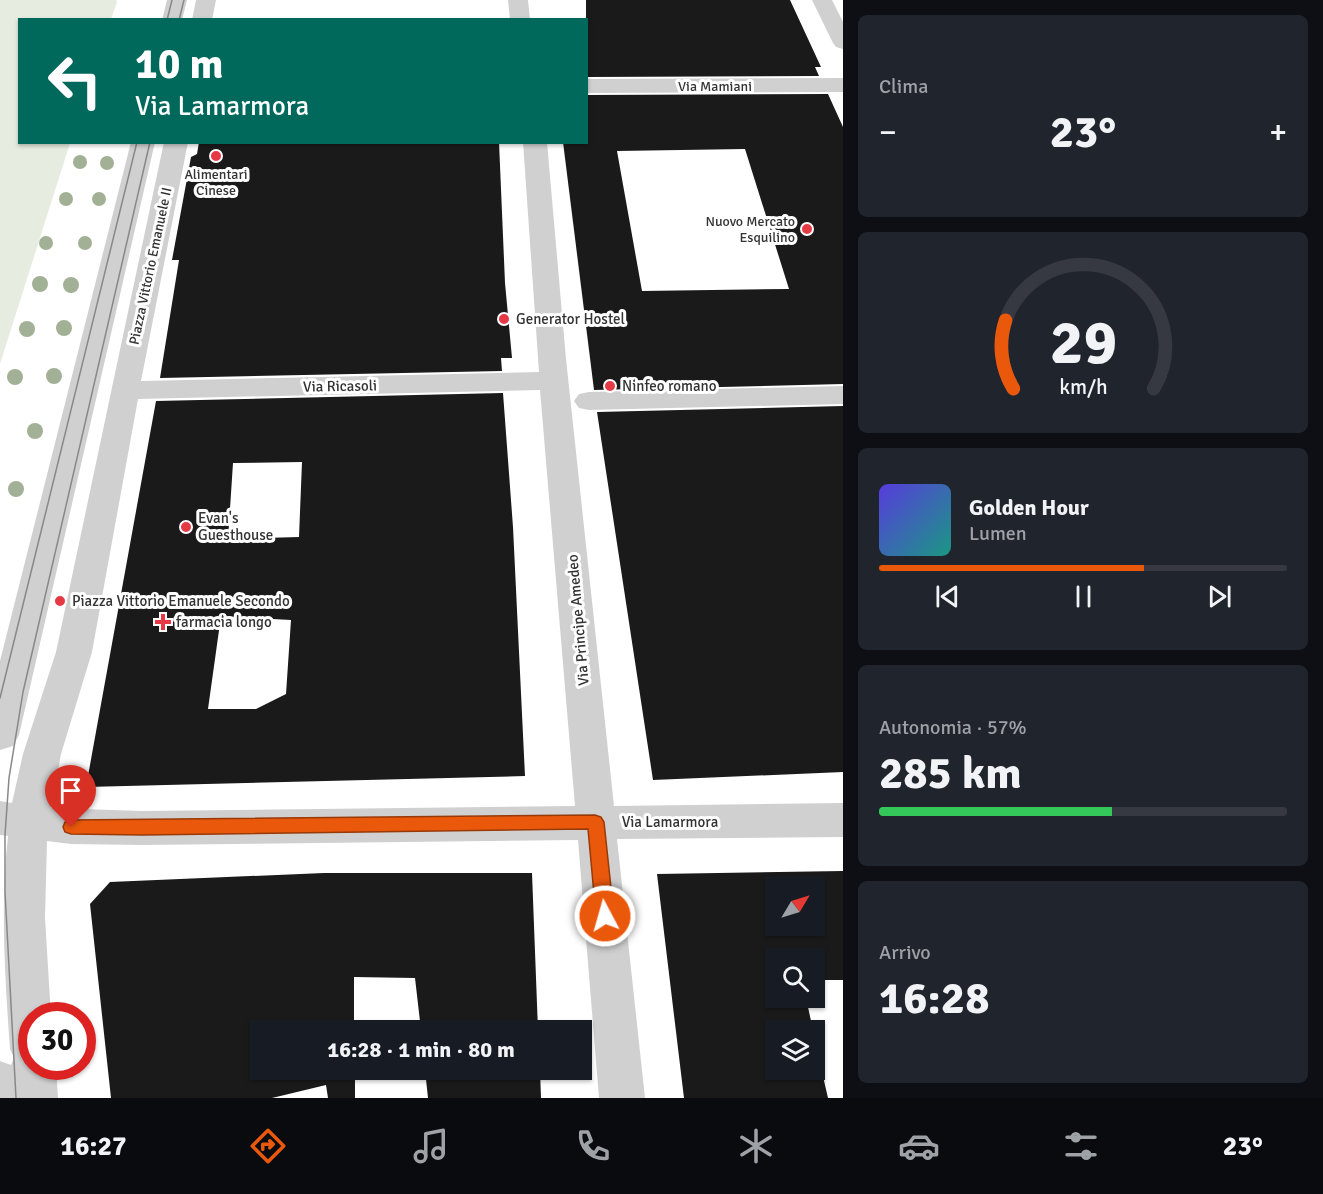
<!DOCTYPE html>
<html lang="it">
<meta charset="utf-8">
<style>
:root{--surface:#171b24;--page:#20242c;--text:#f1f3f6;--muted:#9ea1a6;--line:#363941;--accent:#ea580c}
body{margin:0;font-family:Signika,sans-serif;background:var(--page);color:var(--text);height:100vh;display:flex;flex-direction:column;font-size:22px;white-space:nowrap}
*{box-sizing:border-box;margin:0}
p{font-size:20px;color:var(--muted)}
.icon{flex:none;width:33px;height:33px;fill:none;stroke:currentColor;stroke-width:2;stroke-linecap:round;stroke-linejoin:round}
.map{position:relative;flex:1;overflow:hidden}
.drawer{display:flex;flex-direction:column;gap:15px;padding:15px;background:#0d0f14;width:480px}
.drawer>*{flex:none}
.hud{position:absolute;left:18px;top:18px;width:570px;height:126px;border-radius:0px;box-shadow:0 2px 4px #0004;background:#00695c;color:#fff;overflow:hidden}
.needle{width:39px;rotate:52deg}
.buttons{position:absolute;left:765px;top:876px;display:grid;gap:12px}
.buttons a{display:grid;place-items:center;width:60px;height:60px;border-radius:0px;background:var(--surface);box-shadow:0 2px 4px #0004;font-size:30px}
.speed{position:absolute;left:18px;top:1002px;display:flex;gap:12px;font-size:30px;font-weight:700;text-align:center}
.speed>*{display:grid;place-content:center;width:78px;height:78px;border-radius:50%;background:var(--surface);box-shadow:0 2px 4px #0004;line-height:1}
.speed .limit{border:9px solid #d22;background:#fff;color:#111}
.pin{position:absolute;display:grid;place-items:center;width:51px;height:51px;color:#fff;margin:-62px -26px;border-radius:50% 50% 50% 0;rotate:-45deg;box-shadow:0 0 6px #0007}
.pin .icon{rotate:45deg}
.me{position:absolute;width:66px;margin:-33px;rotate:354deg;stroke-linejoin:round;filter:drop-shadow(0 0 4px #0008)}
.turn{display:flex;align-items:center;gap:21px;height:126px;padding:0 18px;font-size:27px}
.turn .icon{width:78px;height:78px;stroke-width:2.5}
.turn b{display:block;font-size:42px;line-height:51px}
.big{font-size:45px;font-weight:800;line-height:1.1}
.drawer .card{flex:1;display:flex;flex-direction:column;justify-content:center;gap:9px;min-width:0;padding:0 21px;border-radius:9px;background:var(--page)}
.drawer .dial{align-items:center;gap:0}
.dial svg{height:156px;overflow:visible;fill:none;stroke:var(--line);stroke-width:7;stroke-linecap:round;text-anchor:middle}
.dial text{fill:var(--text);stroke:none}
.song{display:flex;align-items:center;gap:18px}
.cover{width:72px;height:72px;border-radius:9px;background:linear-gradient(135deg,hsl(250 70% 55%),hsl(170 70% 35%))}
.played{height:6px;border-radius:3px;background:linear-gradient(90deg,var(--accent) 65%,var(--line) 65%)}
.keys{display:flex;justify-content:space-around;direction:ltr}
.heat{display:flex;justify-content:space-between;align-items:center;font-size:33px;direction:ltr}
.charge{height:9px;border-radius:4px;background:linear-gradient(90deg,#34c759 57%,var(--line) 0)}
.trip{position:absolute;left:250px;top:1020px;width:342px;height:60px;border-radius:0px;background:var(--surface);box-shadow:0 2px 4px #0004;font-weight:800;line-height:60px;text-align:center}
.tab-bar{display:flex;height:96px;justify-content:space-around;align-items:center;background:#090b0e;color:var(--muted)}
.tab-bar .icon{width:42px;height:42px}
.tab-bar .active{color:var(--accent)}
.tab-bar b{font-size:27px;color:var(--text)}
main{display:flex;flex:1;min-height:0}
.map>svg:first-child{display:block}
.green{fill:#e6ecdf}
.building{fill:#1a1a1a;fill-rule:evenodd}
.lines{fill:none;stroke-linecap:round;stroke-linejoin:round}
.minor{fill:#d0d0d0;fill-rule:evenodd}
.tram{stroke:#888;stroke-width:1.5}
.tree{fill:#a2b095}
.route{fill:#ea580c;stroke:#983908;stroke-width:1.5}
.poi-dot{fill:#e63946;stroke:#fff;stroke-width:2}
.labels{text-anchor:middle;stroke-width:6;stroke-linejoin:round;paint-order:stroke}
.far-street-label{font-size:14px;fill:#333;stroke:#fff}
.far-poi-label{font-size:14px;fill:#333;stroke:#fff}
.poi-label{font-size:15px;fill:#333;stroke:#fff;text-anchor:start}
.street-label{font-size:15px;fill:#333;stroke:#fff}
</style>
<main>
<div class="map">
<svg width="843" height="1098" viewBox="0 0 843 1098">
<rect width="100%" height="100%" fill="#fff"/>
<!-- green -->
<path class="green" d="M0 0H116L117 2 111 19 20 20V142L70 143 0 364Z"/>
<!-- building -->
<path class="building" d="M586 0H790L821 67H815L819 76 586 77Z
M828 94 843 127V384L594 390 563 142H586V95ZM745 149 789 289 642 291 617 151Z
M199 142H499L505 283 512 358H501L502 371 160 378 179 260H172L191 157 197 154Z
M503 393 513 527 525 776 86 787 156 401ZM302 462 299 537 228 539 233 463ZM221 616 291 620 286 694 256 709H208Z
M843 406V772L653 780 597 412Z
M843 871V980H814V958H776V998H806L813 1030H776V1070H814V1037L828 1098H684L657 874ZM776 886H814V926H776Z
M324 873H532L538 1030H421L415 978 354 977V1030H261V1070H355V1098H328L326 1085 272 1098H111L90 904 110 882Z
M425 1070H540L541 1098H428Z"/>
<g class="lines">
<!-- minor -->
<path class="minor" d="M167 0H187L182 20H162Z
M196 0H216L212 20H192Z
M508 0H528L530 20H510Z
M812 0H832L843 22V49L836 47 833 43Z
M843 78V92L586 93V79Z
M131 142H155L19 735 13 746 0 750V661Z
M164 142H188L141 381 539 372 523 142H547L566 359 614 806 843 803V837L617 839 645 1098H599L578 840 142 845 71 844 47 841 45 918 51 1016H32V1066H56L58 1098H0V1061L11 1065 14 1058 10 1049C5 978 0 907 8 836L0 835V801L12 803 23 754 56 652ZM540 390 575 806 142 811 51 808 61 754 92 652 138 399Z
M843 386V404L589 410 579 408 574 401 579 394 589 392Z"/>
<!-- tram -->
<path class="tram" d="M167 20 172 0
M179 20 184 0
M0 698 137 142
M16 1098 5 892V835L9 778 23 692 150 142"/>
</g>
<!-- trees -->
<g class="tree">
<circle cx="80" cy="162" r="7"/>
<circle cx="107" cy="163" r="7"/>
<circle cx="66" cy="199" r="7"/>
<circle cx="99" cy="199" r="7"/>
<circle cx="46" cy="243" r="7"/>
<circle cx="85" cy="243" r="7"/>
<circle cx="40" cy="284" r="8"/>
<circle cx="71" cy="285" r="8"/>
<circle cx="64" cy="328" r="8"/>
<circle cx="27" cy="329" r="8"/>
<circle cx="54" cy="376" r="8"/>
<circle cx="15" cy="377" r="8"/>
<circle cx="35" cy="431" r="8"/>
<circle cx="16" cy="489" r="8"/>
</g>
<!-- route -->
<path class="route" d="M595 815 601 817 604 822 614 916 611 921 605 923 599 921 596 916 588 829 142 835 71 834 65 832 63 827 65 822 71 820Z"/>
<!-- markers -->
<g class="poi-dot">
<circle cx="216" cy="156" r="6"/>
<circle cx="807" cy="229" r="6"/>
<circle cx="504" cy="319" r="6"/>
<circle cx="610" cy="386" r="6"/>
<circle cx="186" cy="527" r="6"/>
<circle cx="60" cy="601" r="6"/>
<path d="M160 613h6v6h6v6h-6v6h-6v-6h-6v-6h6z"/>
</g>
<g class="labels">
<!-- far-street labels -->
<g class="far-street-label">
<text x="715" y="91">Via Mamiani</text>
<text transform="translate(150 266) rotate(-78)" y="5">Piazza Vittorio Emanuele II</text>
</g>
<!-- far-poi labels -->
<g class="far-poi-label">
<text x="216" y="179">Alimentari<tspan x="216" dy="16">Cinese</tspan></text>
<text x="795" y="226" text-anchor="end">Nuovo Mercato<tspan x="795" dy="16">Esquilino</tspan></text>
</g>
<!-- poi labels -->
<g class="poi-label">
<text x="516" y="324">Generator Hostel</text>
<text x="622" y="391">Ninfeo romano</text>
<text x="198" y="523">Evan's<tspan x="198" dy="17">Guesthouse</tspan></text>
<text x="72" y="606">Piazza Vittorio Emanuele Secondo</text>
<text x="176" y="627">farmacia longo</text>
</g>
<!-- street labels -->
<g class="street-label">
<text transform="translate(340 386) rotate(-1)" y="5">Via Ricasoli</text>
<text transform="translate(578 620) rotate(-95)" y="5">Via Principe Amedeo</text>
<text x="670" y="827">Via Lamarmora</text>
</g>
</g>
</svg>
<div class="buttons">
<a><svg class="needle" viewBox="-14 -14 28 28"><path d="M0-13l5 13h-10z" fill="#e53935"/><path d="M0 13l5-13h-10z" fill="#9ea1a6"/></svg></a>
<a><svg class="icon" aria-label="search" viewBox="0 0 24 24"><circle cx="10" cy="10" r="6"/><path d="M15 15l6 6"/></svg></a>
<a><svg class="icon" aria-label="layers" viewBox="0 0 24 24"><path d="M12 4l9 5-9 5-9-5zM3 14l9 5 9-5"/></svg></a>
</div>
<div class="speed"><div class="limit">30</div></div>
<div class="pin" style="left:71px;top:827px;background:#d93025"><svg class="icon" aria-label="arrive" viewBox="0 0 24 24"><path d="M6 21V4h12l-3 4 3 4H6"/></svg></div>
<svg class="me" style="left:605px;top:916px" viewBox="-20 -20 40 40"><circle r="17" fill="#ea580c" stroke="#fff" stroke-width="3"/><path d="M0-11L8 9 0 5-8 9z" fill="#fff"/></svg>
<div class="trip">16:28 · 1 min · 80 m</div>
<div class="hud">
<div class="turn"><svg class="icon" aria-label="left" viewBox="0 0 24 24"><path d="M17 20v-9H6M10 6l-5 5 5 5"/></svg><div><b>10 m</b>Via Lamarmora</div></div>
</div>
</div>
<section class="drawer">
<div class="card"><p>Clima</p>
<div class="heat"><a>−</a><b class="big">23°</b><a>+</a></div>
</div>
<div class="card dial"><svg viewBox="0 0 100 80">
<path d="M14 69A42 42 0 1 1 86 69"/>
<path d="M14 69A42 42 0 0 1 10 34" stroke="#ea580c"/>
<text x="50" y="56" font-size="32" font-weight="700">29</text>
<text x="50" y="72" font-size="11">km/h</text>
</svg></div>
<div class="card">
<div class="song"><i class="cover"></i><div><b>Golden Hour</b><p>Lumen</p></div></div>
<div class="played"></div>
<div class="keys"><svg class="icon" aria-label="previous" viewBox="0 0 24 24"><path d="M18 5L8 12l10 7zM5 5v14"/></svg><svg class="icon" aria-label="pause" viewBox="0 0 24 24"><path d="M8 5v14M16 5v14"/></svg><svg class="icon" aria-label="next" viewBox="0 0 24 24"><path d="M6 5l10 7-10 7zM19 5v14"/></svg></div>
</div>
<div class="card"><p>Autonomia · 57%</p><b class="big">285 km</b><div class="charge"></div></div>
<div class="card"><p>Arrivo</p><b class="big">16:28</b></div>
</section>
</main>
<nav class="tab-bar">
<b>16:27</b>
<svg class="icon active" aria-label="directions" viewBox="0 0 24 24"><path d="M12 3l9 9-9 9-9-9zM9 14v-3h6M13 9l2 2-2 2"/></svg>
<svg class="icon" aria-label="music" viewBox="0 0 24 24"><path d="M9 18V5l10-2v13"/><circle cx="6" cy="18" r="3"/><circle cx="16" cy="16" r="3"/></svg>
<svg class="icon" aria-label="phone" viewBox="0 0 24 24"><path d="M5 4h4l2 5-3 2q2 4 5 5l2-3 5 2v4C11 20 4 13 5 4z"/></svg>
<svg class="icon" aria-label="climate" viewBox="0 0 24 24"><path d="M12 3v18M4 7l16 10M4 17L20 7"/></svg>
<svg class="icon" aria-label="car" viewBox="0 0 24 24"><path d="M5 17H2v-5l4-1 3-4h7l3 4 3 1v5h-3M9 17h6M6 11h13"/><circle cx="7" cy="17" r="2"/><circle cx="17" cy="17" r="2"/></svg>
<svg class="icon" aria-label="filters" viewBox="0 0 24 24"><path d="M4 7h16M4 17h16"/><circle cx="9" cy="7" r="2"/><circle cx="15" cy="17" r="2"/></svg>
<b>23°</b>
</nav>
